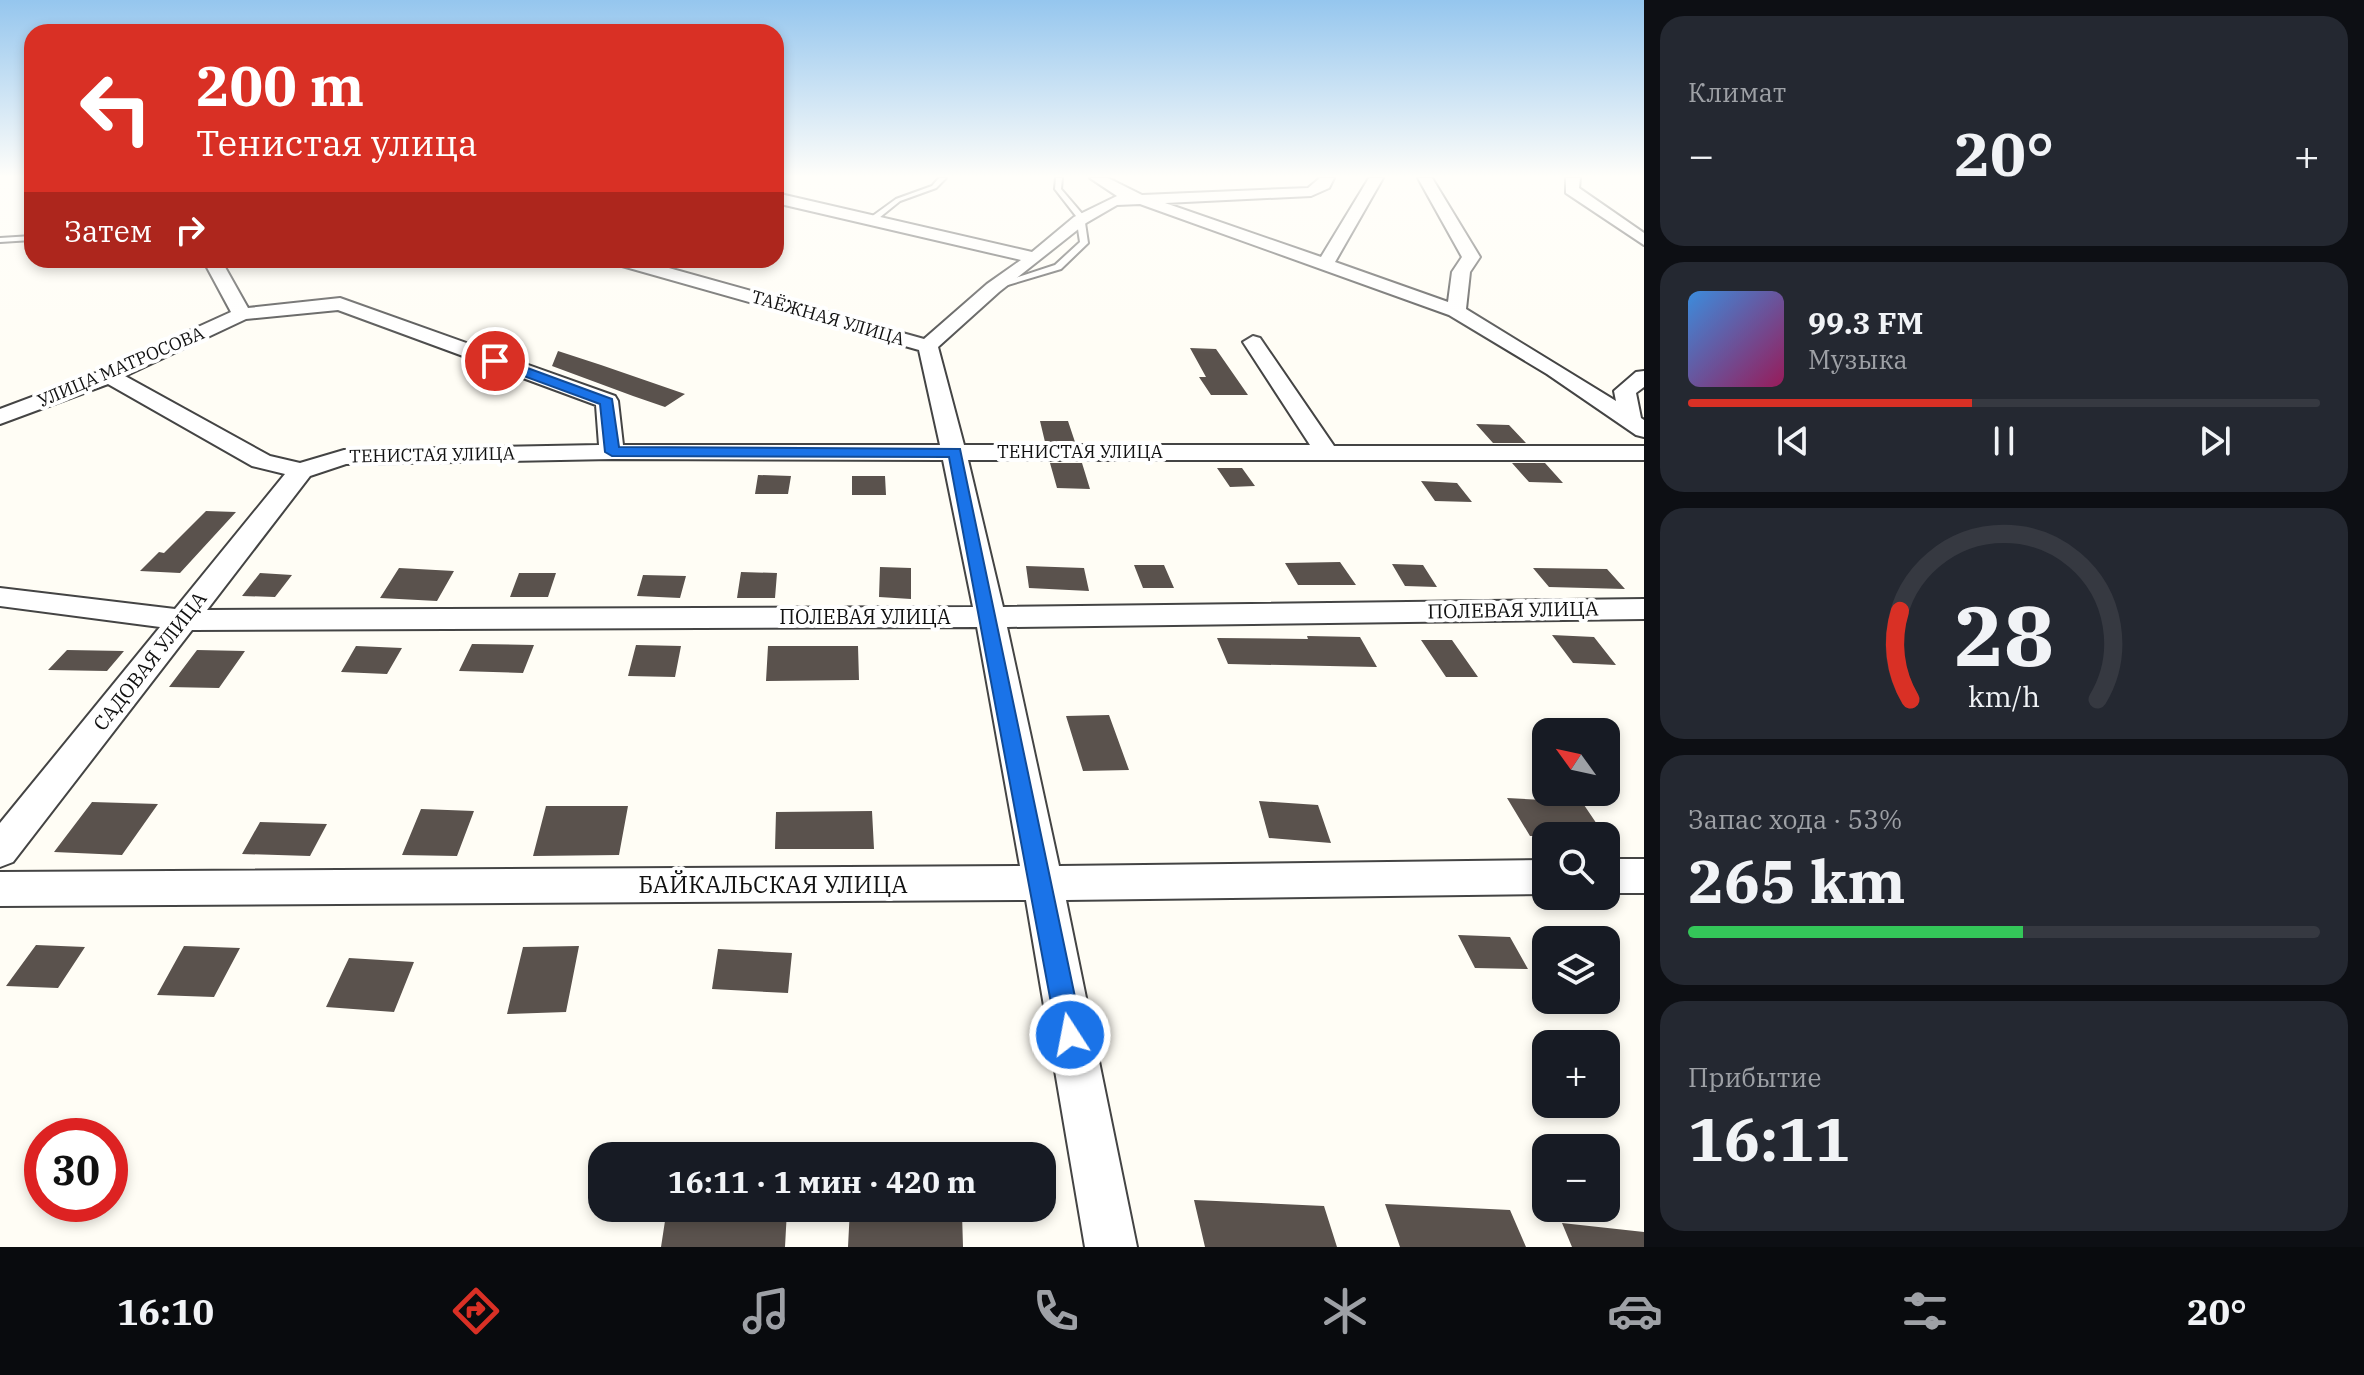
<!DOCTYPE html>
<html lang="ru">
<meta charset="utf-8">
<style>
:root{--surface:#171b24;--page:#242831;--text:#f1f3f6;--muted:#9ea1a6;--line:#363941;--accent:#d93025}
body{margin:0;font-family:"IBM Plex Serif",serif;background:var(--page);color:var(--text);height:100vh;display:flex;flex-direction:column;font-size:30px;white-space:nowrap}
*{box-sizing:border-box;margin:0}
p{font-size:26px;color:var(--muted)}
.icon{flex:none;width:44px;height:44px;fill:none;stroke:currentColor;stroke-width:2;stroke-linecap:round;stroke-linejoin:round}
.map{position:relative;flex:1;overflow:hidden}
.panel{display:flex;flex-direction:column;gap:16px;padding:16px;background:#0d0f14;width:720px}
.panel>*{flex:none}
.banner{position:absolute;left:24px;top:24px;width:760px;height:244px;border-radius:24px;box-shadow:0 4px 12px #0003;background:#d93025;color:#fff;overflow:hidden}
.needle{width:52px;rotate:303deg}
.controls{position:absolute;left:1532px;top:718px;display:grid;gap:16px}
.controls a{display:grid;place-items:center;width:88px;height:88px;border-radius:16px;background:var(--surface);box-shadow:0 4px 12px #0003;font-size:40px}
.speed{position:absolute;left:24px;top:1118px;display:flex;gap:16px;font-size:40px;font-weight:700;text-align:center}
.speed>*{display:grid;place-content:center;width:104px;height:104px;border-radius:50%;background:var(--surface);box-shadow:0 4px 12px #0003;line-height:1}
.speed .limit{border:12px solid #d22;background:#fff;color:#111}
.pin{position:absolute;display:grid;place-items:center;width:68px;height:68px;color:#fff;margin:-34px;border:4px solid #fff;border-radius:50%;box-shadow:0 2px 8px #0007}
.me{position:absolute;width:88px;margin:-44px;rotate:349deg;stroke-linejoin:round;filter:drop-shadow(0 0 6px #0008)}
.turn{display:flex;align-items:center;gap:28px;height:168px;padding:0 40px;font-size:36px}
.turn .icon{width:104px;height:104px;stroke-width:2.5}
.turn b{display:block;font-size:56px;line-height:68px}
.then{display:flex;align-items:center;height:76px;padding:0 40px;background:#0003;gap:16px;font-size:30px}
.big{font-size:60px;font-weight:800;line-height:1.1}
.panel .widget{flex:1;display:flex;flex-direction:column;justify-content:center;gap:12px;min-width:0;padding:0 28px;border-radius:24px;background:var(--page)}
.panel .dial{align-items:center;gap:0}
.dial svg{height:208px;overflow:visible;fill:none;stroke:var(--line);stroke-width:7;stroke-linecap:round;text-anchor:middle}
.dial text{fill:var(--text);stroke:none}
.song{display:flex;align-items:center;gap:24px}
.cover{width:96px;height:96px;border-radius:12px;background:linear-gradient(135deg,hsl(210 70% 55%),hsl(330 70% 35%))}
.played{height:8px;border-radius:4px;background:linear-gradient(90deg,var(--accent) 45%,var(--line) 45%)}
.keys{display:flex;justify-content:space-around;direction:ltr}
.heat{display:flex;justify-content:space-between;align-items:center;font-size:44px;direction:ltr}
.charge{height:12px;border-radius:6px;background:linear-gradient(90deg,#34c759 53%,var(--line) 0)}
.trip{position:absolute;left:588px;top:1142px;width:468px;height:80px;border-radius:24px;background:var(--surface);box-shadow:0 4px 12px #0003;font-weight:800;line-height:80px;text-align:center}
.menu{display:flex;height:128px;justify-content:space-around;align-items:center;background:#090b0e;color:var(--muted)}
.menu .icon{width:56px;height:56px}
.menu .active{color:var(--accent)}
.menu b{font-size:36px;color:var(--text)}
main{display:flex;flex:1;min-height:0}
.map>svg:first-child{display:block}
.building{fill:#5a524d}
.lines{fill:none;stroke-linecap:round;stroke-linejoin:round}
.service-casing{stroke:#444;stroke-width:4}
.minor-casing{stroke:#444;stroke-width:4}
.service{fill:#fff;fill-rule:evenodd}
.minor{fill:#fff;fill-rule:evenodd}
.route{fill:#1a73e8;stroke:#114b97;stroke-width:2}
.labels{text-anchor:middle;stroke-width:8;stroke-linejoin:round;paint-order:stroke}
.far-street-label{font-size:18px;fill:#111;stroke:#fff}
.street-label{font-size:20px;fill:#111;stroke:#fff}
.near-street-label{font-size:24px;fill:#111;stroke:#fff}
</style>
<main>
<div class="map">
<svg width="1644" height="1247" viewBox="0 0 1644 1247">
<rect width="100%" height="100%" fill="#fffdf5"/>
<!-- building -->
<path class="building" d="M1190 348 1216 349 1248 395H1211L1199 377H1206Z
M558 351 601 365 685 394 665 407 633 396 552 366Z
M1040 421H1068L1075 442H1045Z
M1476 424 1509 425 1526 443H1493Z
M1050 463H1082L1090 489 1057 488Z
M1512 463H1545L1563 483 1529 482Z
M1217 468H1242L1255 486 1230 487Z
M758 475 791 476 788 494H755Z
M852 476H885L886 495H852Z
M1421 481 1457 483 1472 502 1435 501Z
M206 511 236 512 180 573 140 571 159 552 164 553Z
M1340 562 1356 585H1298L1285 563Z
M1392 564 1423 565 1437 587 1405 586Z
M1134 565H1164L1174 588H1143Z
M1026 566 1084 568 1089 591 1029 588Z
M880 567 911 568V599L879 597Z
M399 568 454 571 437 601 380 598Z
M1533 568 1607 569 1625 589 1549 587Z
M741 572 777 573 775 598H737Z
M260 573 292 575 275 597 242 596Z
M519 573H556L548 597H510Z
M643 575 686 576 680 598 637 596Z
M1552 635 1594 637 1616 665 1573 663Z
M1307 636 1360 637 1377 667 1228 664 1217 638 1308 639Z
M1421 640H1452L1478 677H1446Z
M472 644 534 645 523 673 459 671Z
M636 645 681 646 675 677 628 676Z
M356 646 402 648 387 674 341 672Z
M768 646H858L859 680 766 681Z
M67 650 124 651 107 671 48 670Z
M197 650 245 651 219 688 169 687Z
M1109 715 1129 770 1083 771 1066 716Z
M1507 798 1582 802 1605 836H1530Z
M1259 801 1318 805 1331 843 1269 838Z
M92 802 158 804 122 855 54 852Z
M546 806H628L619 855 533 856Z
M421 809 474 811 457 856 402 855Z
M872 811 874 849H775L776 812Z
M260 822 327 824 310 856 242 854Z
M1458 935 1510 937 1528 969 1475 968Z
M36 945 85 947 58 988 6 986Z
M184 946 240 948 214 997 157 995Z
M579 946 566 1012 507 1014 523 947Z
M718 949 792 953 788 993 712 989Z
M349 958 414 962 394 1012 326 1007Z
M1194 1200 1324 1206 1337 1247H1205Z
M1385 1204 1510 1210 1526 1247H1400Z
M667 1208 787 1210 785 1247H661Z
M850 1208H908L962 1213 963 1247H848Z
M1562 1223 1644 1232V1247H1572Z"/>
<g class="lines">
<!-- service casing -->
<g class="service-casing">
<path id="service" d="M939 178H946L936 188 900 201 874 222 867 220 896 199 932 186Z
M1056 178H1062L1061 189 1084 216 1088 243 1061 269 991 290V286L1055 265 1080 242 1076 216 1055 189Z
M32 236V240L0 242V238Z"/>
</g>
<!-- minor casing -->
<g class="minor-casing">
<path id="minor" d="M1090 178H1108L1142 195 1308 188 1320 178H1334L1329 188 1311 196 1165 203 1321 257 1369 178H1383L1335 262 1448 302 1452 272 1462 257 1418 178H1432L1480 257 1470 272 1466 309 1616 401 1614 391 1636 372 1644 371V387L1636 393 1641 418 1644 420V437L1636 435 1547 374 1449 315 1140 204 1117 205 1086 223 999 292 938 347 964 445H1310L1243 342 1253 336 1260 338 1334 446H1644V460H968L1003 607 1644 599V619L1007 627 1059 866 1546 860V894L1066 900 1137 1247H1085L1026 900 0 906V872L1020 866 977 627 192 630 13 862 0 867V823L160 627 0 606V588L175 609 285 474 252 466 108 384 0 424V409L101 371 231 312 203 260H221L248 308 340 298 615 396 618 401 623 445H940L919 350 615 264 612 260H640L924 339 987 284 1021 260 776 203V193L1032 252 1074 217 1117 196ZM338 310 596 405 599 445 344 450 300 463 270 456 125 376 246 319ZM612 459 943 460 973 607 207 610 310 476 346 464Z
M1566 178H1580L1579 188 1644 233V245L1566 193Z
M1606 859H1644V893H1606Z"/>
</g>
<!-- service -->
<use href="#service" class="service"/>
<!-- minor -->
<use href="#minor" class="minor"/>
</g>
<!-- sky -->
<linearGradient id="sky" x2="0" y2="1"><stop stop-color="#95c6ee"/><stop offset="0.5" stop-color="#fffefa"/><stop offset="1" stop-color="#fffefa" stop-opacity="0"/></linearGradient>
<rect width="1644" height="353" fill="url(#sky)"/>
<!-- route -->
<path class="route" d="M491 358H500L612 399 619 447 960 449 1083 1035 1080 1044 1070 1048 1060 1044 1057 1035 949 457 612 456 605 452 600 404 491 364Z"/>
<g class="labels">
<!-- far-street labels -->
<g class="far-street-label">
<text transform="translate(828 318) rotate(16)" y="6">ТАЁЖНАЯ УЛИЦА</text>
<text transform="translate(121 367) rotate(-23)" y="6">УЛИЦА МАТРОСОВА</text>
<text x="1080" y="458">ТЕНИСТАЯ УЛИЦА</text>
<text transform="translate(432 455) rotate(-1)" y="6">ТЕНИСТАЯ УЛИЦА</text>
</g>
<!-- street labels -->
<g class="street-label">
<text transform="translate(1513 610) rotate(-1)" y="7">ПОЛЕВАЯ УЛИЦА</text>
<text x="865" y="624">ПОЛЕВАЯ УЛИЦА</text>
<text transform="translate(150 661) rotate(-52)" y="7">САДОВАЯ УЛИЦА</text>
</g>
<!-- near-street labels -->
<g class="near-street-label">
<text x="773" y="893">БАЙКАЛЬСКАЯ УЛИЦА</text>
</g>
</g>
</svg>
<div class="controls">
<a><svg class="needle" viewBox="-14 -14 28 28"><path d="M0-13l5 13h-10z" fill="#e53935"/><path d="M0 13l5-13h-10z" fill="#9ea1a6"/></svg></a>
<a><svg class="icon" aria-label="search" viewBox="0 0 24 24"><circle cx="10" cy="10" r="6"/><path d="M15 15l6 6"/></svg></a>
<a><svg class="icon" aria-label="layers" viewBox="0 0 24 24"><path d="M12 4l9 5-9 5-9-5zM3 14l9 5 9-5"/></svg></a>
<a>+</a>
<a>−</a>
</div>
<div class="speed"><div class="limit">30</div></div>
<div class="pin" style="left:495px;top:361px;background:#d93025"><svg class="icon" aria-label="arrive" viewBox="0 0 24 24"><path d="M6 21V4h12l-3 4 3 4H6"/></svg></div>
<svg class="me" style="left:1070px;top:1035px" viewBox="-20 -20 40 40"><circle r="17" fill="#1a73e8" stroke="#fff" stroke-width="3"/><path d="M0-11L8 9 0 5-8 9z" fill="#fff"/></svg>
<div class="trip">16:11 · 1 мин · 420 m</div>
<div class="banner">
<div class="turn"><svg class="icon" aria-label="left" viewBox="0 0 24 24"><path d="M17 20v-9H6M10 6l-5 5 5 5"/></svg><div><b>200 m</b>Тенистая улица</div></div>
<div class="then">Затем<svg class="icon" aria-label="right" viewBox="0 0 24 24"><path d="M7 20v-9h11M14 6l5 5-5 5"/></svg></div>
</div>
</div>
<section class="panel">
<div class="widget"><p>Климат</p>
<div class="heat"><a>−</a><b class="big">20°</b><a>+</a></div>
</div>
<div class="widget">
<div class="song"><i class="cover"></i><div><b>99.3 FM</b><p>Музыка</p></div></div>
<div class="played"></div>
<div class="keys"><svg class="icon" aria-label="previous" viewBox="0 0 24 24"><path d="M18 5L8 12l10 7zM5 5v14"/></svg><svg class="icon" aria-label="pause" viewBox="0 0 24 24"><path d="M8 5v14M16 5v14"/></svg><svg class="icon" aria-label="next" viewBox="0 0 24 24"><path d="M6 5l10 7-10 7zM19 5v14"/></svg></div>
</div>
<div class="widget dial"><svg viewBox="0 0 100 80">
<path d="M14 69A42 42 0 1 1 86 69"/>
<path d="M14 69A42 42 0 0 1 10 35" stroke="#d93025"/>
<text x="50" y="56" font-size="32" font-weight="700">28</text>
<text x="50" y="72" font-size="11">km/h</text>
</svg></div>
<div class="widget"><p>Запас хода · 53%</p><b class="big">265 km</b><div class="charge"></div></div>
<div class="widget"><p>Прибытие</p><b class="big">16:11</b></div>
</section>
</main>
<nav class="menu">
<b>16:10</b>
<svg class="icon active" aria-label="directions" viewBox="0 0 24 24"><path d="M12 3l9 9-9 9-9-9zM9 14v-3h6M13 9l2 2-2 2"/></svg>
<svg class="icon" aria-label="music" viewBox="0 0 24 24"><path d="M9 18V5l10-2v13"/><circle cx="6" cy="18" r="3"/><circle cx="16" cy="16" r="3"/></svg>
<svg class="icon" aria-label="phone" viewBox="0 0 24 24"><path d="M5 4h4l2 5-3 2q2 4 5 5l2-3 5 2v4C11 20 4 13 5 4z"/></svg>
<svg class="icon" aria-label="climate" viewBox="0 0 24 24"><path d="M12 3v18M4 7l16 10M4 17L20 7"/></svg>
<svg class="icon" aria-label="car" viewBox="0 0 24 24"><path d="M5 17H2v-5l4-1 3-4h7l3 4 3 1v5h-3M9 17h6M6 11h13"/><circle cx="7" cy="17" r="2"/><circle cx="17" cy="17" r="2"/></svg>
<svg class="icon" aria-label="filters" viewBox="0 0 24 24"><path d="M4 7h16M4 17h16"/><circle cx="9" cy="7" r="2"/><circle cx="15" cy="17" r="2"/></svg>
<b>20°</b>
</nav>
